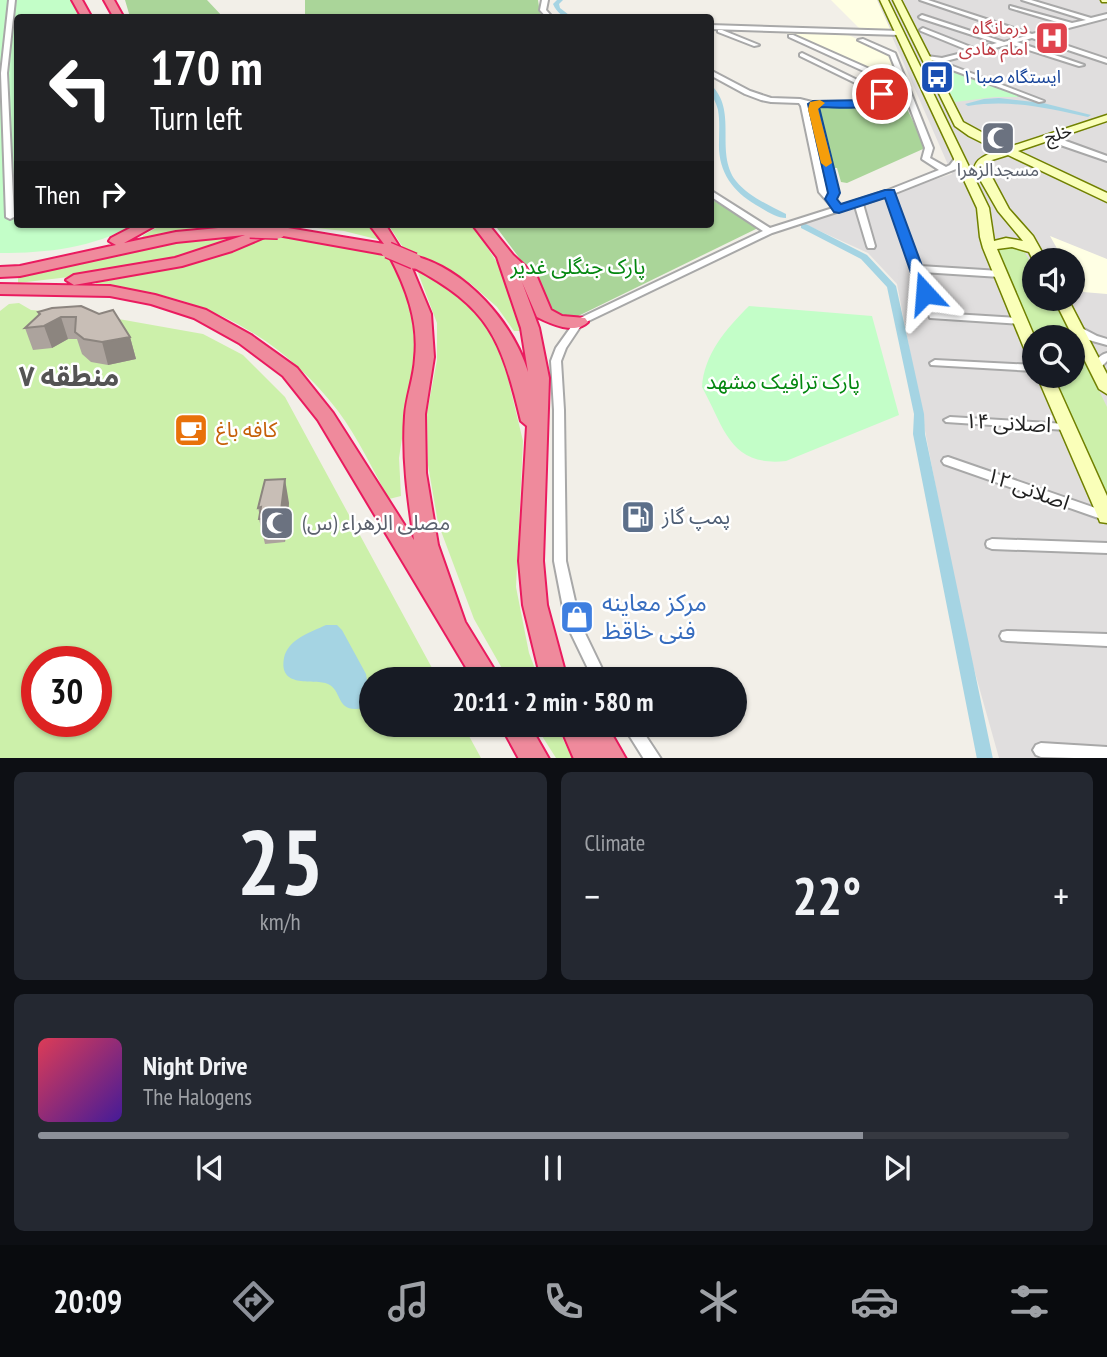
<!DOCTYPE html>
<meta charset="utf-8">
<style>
:root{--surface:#171b24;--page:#242831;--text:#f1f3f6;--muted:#9ea1a6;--line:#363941;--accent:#8c9099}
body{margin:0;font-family:"PT Sans Narrow","Noto Sans Arabic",sans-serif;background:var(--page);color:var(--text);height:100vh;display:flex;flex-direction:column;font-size:26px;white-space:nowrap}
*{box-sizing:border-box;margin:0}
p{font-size:23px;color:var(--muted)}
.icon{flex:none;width:38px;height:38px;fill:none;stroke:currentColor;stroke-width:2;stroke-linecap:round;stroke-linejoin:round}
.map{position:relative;height:758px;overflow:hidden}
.sheet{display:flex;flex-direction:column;gap:14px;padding:14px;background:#0d0f14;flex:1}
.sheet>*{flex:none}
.hud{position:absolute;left:14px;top:14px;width:700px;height:214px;border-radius:7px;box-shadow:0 2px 5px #0004;background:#202124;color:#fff;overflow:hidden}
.tools{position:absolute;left:1022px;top:248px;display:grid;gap:14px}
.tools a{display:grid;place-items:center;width:63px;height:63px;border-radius:50%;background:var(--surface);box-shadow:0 2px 5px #0004;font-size:35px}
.speed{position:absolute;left:21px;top:646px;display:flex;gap:14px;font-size:35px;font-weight:700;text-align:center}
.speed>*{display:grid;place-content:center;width:91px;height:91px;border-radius:50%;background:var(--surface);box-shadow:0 2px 5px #0004;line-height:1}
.speed .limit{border:10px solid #d22;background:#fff;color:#111}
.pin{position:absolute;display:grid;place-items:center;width:60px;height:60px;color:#fff;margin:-30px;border:4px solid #fff;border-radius:50%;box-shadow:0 2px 7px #0007}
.me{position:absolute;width:77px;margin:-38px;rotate:341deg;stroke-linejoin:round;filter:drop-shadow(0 0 5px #0008)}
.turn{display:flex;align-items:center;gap:24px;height:147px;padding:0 21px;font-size:32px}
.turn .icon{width:91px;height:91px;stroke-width:2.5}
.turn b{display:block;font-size:49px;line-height:60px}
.then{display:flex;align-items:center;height:66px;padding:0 21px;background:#0003;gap:14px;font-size:26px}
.big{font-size:52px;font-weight:600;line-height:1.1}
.sheet .tile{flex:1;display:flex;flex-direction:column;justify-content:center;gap:10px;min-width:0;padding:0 24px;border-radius:10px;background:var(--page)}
.sheet .dial{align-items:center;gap:0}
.dial b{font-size:91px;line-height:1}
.song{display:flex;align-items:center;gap:21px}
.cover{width:84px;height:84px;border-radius:10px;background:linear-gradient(135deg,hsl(350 70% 55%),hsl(260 70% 35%))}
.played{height:7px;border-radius:4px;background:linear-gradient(90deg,var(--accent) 80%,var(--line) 80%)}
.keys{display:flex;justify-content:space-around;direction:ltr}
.heat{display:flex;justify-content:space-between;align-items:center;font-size:38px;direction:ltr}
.sheet .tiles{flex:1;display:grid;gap:14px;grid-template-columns:1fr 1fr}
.tile:last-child{grid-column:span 2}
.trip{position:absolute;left:359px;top:667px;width:388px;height:70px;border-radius:35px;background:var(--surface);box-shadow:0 2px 5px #0004;font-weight:600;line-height:70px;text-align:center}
.menu{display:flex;height:112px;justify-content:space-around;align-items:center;background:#090b0e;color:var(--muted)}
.menu .icon{width:49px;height:49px}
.menu .on{color:var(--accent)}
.menu b{font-size:32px;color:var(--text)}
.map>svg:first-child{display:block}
.residential{fill:#e0dede;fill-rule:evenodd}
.education{fill:#ffffe4}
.grass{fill:#ccf0aa;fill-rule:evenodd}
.forest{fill:#aad599}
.park{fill:#c3fec8}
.water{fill:#a5d4e3}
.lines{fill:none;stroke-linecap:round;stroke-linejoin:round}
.canal{fill:#a5d4e3;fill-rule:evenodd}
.street-casing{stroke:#a8a8a8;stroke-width:4}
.secondary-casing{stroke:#718100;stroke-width:3}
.highway-casing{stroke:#ea1b5f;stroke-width:4}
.street{fill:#fff;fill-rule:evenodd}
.secondary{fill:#faffb9;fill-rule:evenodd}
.highway{fill:#ef8a9c;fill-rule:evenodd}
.highway-bridge-casing{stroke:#ea1b5f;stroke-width:18;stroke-linecap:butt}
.highway-bridge{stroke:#ef8a9c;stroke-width:15}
.wall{fill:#aca39d}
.shaded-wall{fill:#8c857f}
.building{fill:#c8beb6;stroke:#8c857f;stroke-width:2}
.route{fill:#1a73e8;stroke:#114b97;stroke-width:2}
.slow{fill:#f59e0b}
.labels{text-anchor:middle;stroke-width:5;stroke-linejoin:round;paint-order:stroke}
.far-health-label{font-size:18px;fill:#be3a42;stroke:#fff;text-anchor:end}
.far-transit-label{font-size:18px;fill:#164399;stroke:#fff;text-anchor:start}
.far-street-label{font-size:18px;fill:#212121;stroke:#fff}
.far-worship-label{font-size:18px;fill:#5b616d;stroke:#fff}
.park-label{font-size:21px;fill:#03870f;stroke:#fff}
.street-label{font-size:21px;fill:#212121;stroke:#fff}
.food-label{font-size:21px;fill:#c56008;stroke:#fff;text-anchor:start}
.service-label{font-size:21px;fill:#4e5e75;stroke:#fff;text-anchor:start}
.worship-label{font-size:21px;fill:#5b616d;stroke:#fff;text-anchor:start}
.near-shop-label{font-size:24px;fill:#366cbe;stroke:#fff;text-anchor:start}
.district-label{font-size:28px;font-weight:bold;fill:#545454;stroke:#fff}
</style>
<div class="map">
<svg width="1107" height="759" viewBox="0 0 1107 759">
<rect width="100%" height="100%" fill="#f2efe8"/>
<!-- residential -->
<path class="residential" d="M876 0H1107V758H999L963 630 897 284 868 253 800 222 952 174ZM1034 261H1073V299H1034ZM1034 338H1073V376H1034Z"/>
<!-- education -->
<path class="education" d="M831 0H877L891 31 861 30Z
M784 32 844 33 890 54 903 85Z
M1050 236 1107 259V294L1083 292 1073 275V261H1064Z"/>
<!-- grass -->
<path class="grass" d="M163 224H269L223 225 146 239 142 236Z
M367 224 380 240 344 231 289 225Z
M388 224H472L498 264 521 331H514L497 307 470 283 444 266 404 249Z
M247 235 179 258 103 273 18 283V275L177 240Z
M269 235 353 246 390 258 403 280 414 314 415 354 399 458 401 496 389 499C373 470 358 438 338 411 277 331 195 292 95 285L98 281 196 262Z
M1000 245 1022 248 1034 268V299H1053L1072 338H1034L1010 286 998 248Z
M421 269 460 295 489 329 504 362 523 441 516 587 529 653 539 679H508L474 619 438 523 428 465 427 413 437 360V323L417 270Z
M19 303 31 310 96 315 203 334 243 355 285 397 438 679H371V724L463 725 481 758 0 759V311L9 304ZM37 662H96V721H37Z
M1073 338 1107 407V497L1050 376H1073Z
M535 725H556L572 758H556Z"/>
<!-- forest -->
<path class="forest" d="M125 0H207L223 17H130Z
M305 0H538L540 13 547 17H305Z
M880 100 907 109 924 143 923 149 847 183 841 182 837 168H833L816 107C835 97 860 112 880 100Z
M711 199 758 228 570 320 549 313 535 279 494 224H710Z"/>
<!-- park -->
<path class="park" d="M0 0H71L82 17 18 18V224H136C92 248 49 253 0 253Z
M952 68 1022 97H995L955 102 945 83 947 80 937 69Z
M749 306 872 316 899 415 786 461C730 467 725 429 702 387 704 354 726 329 749 306Z"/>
<!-- water -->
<path class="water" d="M326 625H337L342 630 366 674 371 706C334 718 344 691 328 684 316 678 278 690 284 658 288 639 311 632 326 625Z"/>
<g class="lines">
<!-- canal -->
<path class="canal" d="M557 0H563L559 4 560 8 573 18C564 18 557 13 553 4Z
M710 84C739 110 714 152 736 181 749 197 769 205 786 214V218C776 218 765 210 756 205 732 191 718 171 719 143 719 132 720 121 718 110 716 101 710 94 710 84Z
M999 98 1043 103 1091 115 1088 117C1047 108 1010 99 968 106L965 104 984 99Z
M804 223 867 255 896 286 924 414 925 434 993 759H977L913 434 914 414 887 287 861 259 801 228V224Z"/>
<!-- street casing -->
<g class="street-casing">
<path id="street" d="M9 0H15L7 73 14 217 10 219 6 217 1 73Z
M542 0H548L546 10 553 18H547L540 10Z
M920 0H928L1032 34 1067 25 1010 8V6L1072 23 1086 20 1022 0H1031L1091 18 1107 14V18L1038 36 1107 59V63L1032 38 1017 42 1084 65 1079 66 1010 44 942 62 925 59 924 58 927 56 942 58 970 51 921 31 920 30 923 28 976 49 997 43 920 18 919 17 922 15 1004 42 1026 36Z
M710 25 900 31 903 33 900 35 710 29Z
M718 30H722L759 45 754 46 718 32Z
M789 35H793L901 83 890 55 858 40 863 39 895 53 933 148 930 158 946 167 950 165 956 157 963 159 956 169 893 194 920 266 1000 271 1005 274 1000 277 922 272 937 313 1020 318 1025 321 1020 324 930 318 886 196 863 204 875 246 874 248H868L867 246 855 206 772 233 582 324 566 348 561 361 564 410 566 561 580 623 607 679H593L566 623 554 561V410L551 361 556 348 576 320 763 231 710 196V190L770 228 833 208 819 192 801 106 799 103 771 102 761 100 745 94 710 75V70L750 91 771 98 800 99 812 102H859L873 98 878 94 800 56V54L802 53 884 93V95C860 117 838 98 816 107L838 193 835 200 840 206 886 191 939 170 922 159 925 148 903 89 789 37ZM808 109H810L829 194 827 191Z
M935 63 950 65 1044 101 1039 102 947 68 933 66 932 65Z
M1046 136H1052L1107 156V161L1046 140Z
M1076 325 1097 336 1107 339V345L1089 340 1073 330 1071 328 1073 326Z
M1107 353V361L1100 368H1092L1091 366C1095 361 1101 354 1107 353Z
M935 360 1034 365V371L931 365 930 363Z
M950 417 1066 424 1072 427 1066 430 946 422 944 420Z
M948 457 1107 512V521L944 464 942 461 944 458Z
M992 539 1107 543V553L992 549 987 547 986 544 987 541Z
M1007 631 1107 634V646L1007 641 1002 640 1000 636 1002 632Z
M622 724H638L661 759H644Z
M1041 743 1107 747V759L1041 757 1036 755 1033 750 1036 745Z"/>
</g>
<!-- secondary casing -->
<g class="secondary-casing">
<path id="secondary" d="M880 0H888L989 208 994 241 1006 238 1023 241 998 211 974 169C976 157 989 154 999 151L969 136 955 126 893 0H901L963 122 1009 147 1107 115V121L1018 151 1107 193V202L1008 155 992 160 986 166 1009 209 1033 236 1047 261 1034 262 1029 252 1012 247 997 249 1035 338 1034 358 1026 353 983 248 980 237 977 208Z
M1101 0H1107V2H1102Z
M1054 299H1068L1107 374V394L1099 389Z
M1037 376H1053L1107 496V523L1100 522 1098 517Z"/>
</g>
<!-- highway casing -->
<g class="highway-casing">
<path id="highway" d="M72 0H82L92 18H82Z
M104 0H114L124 18H114Z
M138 224H158L124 243 176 232 250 225 257 229 268 224H280L282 227 384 244 369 224H385L407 259 414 256C466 269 513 323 528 372L521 328 497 257 472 224H488L513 255 537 277 551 310 562 316 585 318 588 322C575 335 551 324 537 317L522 282 539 328 549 378 543 561 547 605 567 679H541L523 605 519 561 527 426 521 421C501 338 490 308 411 266L431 314 434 357 425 414 426 473 438 545 465 622 500 679H473L318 420 283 376 239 343 194 318 151 304 110 296 0 294V284L110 286 155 295 206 310 251 335 297 368 333 413 414 540C408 499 402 458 405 416 406 397 414 378 415 358 419 321 406 287 389 255L272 234 232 251 182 266 74 285 66 280 74 275 175 258 245 235 176 242 20 276 0 277V267L20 266 116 245 109 241 111 238Z
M500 724H529L549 759H519Z
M559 724H606L626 759H574Z"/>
</g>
<!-- street -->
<use href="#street" class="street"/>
<!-- secondary -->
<use href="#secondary" class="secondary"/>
<!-- highway -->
<use href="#highway" class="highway"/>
<!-- highway-bridge casing -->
<g class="highway-bridge-casing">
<path id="highway-bridge" d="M250 230 278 231
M388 250 414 261"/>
</g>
<!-- highway-bridge -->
<use href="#highway-bridge" class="highway-bridge"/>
</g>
<!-- wall -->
<path class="wall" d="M38 312 99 314 130 337 136 359 108 365 91 362 82 354 77 339H68L52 348 33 350 25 328 39 315Z
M289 503 285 542 265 544 259 519 260 516 258 508Z"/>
<!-- shaded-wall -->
<path class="shaded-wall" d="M61 317 68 339 52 348 44 326Z
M130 337 136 359 108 365 102 342Z
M197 425 199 431 186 435 185 429Z
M285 479 289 503 285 542 280 518Z"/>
<!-- building -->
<path class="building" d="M81 306 99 314 113 310 130 337 102 342 84 339 75 332 76 317H61L44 326 25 328 40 314 38 312 52 308Z
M194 419 197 425 185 429 182 422Z
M285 479 280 518 259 519 261 507 258 508 265 480Z"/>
<!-- route -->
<path class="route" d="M878 92 887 94C872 113 841 107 819 107L840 193 837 199 841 204 885 190H894L932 293 925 297 918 293 885 198 839 213 834 212 825 199 828 193 808 104 813 101 866 100Z"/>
<!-- slow -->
<path class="slow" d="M820 100 825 103 818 109 832 163 826 167 821 163 808 109 810 102Z"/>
<!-- icons -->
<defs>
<g id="hospital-square" transform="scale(1.75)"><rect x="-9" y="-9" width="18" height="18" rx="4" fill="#e0444e" stroke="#fff"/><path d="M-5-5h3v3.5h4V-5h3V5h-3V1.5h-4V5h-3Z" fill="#fff"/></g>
<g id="bus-square" transform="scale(1.75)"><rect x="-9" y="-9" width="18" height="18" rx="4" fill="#1a4fb4" stroke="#fff"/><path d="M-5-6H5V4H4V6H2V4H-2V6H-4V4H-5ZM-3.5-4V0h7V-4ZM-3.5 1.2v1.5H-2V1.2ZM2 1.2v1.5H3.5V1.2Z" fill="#fff"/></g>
<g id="mosque-square" transform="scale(1.75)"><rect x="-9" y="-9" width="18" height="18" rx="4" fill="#6b7280" stroke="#fff"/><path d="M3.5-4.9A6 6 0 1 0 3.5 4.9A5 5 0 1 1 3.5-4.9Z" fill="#fff"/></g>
<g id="cafe-square" transform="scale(1.75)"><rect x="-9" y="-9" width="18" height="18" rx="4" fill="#e8710a" stroke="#fff"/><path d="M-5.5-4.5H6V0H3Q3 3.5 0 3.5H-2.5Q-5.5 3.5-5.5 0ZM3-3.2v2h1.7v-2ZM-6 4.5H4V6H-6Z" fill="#fff"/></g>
<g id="fuel-square" transform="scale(1.75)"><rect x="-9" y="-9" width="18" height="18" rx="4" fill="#5c6f8a" stroke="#fff"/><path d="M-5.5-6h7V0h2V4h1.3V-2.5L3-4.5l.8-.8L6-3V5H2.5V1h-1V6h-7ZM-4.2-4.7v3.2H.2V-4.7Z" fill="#fff"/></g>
<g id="shop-square" transform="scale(1.75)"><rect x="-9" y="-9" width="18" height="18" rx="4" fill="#3f7fe0" stroke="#fff"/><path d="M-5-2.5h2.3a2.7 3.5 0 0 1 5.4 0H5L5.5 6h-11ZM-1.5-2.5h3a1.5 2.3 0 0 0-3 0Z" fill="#fff"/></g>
</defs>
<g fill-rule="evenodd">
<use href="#hospital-square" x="1052" y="38"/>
<use href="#bus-square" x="937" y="77"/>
<use href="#mosque-square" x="998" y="138"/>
<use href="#cafe-square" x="191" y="430"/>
<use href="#fuel-square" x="638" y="517"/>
<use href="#mosque-square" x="277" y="523"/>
<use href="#shop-square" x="577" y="617"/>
</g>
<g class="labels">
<!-- far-health labels -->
<g class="far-health-label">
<text x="1028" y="34">درمانگاه<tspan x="1028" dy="21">امام هادی</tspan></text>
</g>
<!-- far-transit labels -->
<g class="far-transit-label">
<text x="962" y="83">ایستگاه صبا ۱</text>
</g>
<!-- far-street labels -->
<g class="far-street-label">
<text transform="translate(1058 134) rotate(-18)" y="6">خلج</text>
</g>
<!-- far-worship labels -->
<g class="far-worship-label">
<text x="998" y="176">مسجدالزهرا</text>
</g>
<!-- park labels -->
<g class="park-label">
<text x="578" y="274">پارک جنگلی غدیر</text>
<text x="783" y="389">پارک ترافیک مشهد</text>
</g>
<!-- street labels -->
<g class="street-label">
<text transform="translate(1008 423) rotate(3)" y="7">اصلانی ۱۴</text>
<text transform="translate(1028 489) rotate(20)" y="7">اصلانی ۱۲</text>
</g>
<!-- food labels -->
<g class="food-label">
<text x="216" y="437">کافه باغ</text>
</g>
<!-- service labels -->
<g class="service-label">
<text x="662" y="524">پمپ گاز</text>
</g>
<!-- worship labels -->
<g class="worship-label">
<text x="302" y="530">مصلی الزهراء (س)</text>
</g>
<!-- near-shop labels -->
<g class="near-shop-label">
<text x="602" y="611">مرکز معاینه<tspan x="602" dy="28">فنی خاقظ</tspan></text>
</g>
<!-- district labels -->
<g class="district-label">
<text x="69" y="386">منطقه ۷</text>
</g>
</g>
</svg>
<div class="tools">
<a><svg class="icon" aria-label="sound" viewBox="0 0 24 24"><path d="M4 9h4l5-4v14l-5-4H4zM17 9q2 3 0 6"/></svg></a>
<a><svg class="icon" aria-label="search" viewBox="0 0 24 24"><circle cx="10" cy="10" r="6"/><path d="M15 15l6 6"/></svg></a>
</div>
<div class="speed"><div class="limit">30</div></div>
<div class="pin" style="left:882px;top:94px;background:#d93025"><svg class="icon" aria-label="arrive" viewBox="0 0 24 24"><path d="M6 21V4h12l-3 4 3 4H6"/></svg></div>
<svg class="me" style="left:925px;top:293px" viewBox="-20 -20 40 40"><path d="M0-17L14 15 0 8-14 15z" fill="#1a73e8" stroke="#fff" stroke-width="4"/></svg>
<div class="trip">20:11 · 2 min · 580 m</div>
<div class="hud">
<div class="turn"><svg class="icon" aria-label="left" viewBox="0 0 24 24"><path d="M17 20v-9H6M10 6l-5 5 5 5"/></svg><div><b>170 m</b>Turn left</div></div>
<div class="then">Then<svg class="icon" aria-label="right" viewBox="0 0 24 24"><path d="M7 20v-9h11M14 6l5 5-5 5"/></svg></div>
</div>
</div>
<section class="sheet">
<div class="tiles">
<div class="tile dial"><b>25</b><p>km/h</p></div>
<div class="tile"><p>Climate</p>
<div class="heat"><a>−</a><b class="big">22°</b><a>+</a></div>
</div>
<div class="tile">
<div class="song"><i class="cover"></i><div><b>Night Drive</b><p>The Halogens</p></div></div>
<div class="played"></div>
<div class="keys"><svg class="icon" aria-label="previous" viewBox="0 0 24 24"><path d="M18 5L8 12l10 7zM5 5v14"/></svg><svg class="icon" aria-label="pause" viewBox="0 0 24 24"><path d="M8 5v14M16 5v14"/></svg><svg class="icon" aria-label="next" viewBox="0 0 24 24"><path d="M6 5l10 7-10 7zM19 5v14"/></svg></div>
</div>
</div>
</section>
<nav class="menu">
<b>20:09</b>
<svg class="icon on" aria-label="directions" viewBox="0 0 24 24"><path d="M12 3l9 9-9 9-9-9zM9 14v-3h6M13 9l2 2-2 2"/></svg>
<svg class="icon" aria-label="music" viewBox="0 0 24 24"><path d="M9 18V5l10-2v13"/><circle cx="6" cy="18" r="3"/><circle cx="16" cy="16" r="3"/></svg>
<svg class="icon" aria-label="phone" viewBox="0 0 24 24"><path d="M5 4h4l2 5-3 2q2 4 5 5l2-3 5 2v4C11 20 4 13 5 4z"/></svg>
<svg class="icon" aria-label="climate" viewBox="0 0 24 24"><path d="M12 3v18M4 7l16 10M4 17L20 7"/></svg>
<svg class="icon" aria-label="car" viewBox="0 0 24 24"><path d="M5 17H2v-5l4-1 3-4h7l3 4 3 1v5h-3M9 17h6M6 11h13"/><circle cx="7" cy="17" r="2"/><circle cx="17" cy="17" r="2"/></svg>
<svg class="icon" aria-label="filters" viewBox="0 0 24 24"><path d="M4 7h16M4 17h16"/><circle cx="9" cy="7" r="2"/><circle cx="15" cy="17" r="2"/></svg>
</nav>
